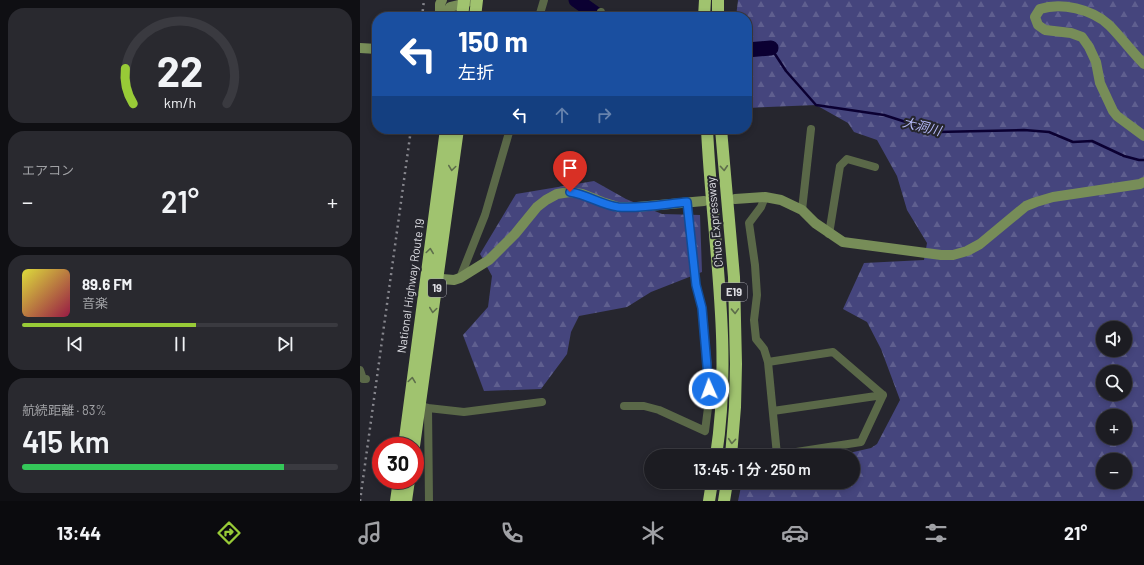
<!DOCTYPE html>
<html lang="ja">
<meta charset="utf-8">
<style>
:root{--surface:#1c1c22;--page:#29292f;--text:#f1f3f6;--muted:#a0a1a5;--line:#3a3a40;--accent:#98cb37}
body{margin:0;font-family:Barlow,"Noto Sans JP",sans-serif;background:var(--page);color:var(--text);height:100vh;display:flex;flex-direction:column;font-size:15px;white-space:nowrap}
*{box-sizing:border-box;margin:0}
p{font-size:13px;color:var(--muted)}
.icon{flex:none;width:22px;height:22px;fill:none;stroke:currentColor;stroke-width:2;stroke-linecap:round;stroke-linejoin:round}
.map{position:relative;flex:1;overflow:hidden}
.details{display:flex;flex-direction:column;gap:8px;padding:8px;background:#0f0f13;width:360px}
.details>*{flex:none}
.banner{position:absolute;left:12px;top:12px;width:380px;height:122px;border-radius:16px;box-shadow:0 2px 6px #0003,0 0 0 1px var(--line);background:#1a4fa0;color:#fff;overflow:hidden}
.buttons{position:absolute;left:736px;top:321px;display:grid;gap:8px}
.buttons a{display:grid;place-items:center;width:36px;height:36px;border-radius:50%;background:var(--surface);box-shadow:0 2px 6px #0003,0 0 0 1px var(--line);font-size:20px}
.speed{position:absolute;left:12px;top:437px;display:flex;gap:8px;font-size:20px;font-weight:700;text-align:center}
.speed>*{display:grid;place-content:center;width:52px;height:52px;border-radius:50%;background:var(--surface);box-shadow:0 2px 6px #0003,0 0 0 1px var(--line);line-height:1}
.speed .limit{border:6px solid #d22;background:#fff;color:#111}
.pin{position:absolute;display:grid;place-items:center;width:34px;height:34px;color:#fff;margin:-41px -17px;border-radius:50% 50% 50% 0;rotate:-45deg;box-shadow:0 0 4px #0007}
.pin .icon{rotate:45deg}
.me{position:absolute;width:44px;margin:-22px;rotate:358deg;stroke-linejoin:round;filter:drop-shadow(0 0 3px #0008)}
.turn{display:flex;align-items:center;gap:14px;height:84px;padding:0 20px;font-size:18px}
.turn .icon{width:52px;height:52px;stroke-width:2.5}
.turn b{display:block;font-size:28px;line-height:34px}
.lanes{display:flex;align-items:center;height:38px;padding:0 20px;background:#0003;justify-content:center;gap:20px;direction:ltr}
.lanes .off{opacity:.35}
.big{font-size:30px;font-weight:600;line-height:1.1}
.details .card{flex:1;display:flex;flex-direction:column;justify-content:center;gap:6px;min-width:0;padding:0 14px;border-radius:16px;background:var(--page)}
.details .dial{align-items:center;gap:0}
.dial svg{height:104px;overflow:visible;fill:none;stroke:var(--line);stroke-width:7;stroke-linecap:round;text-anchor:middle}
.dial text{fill:var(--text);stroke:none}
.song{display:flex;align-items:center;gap:12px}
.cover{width:48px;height:48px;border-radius:6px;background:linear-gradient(135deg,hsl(60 70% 55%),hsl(340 70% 35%))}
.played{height:4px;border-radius:2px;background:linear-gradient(90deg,var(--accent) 55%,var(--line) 55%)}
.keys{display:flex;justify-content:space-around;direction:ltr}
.heat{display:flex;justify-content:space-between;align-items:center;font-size:22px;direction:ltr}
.charge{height:6px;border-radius:3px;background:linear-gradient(90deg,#34c759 83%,var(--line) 0)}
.trip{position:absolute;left:284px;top:449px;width:216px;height:40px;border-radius:20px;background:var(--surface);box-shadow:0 2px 6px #0003,0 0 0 1px var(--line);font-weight:600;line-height:40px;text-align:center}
.dock{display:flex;height:64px;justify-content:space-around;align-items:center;background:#0b0b0e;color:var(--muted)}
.dock .icon{width:28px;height:28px}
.dock .current{color:var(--accent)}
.dock b{font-size:18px;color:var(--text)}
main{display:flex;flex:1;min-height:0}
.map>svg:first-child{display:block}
.forest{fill:url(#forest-firs);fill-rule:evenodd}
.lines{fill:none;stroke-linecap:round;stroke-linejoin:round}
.stream{stroke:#0b0032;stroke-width:2.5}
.river{stroke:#0b0032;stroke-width:15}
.street{stroke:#5a6848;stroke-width:8}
.secondary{stroke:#778d58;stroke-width:10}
.highway{stroke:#a0c36f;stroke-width:12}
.rail{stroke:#87878e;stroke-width:2.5;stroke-dasharray:2 4;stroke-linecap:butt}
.oneway{stroke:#5d6d4b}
.route-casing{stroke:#114b97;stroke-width:10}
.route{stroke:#1a73e8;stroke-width:7}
.labels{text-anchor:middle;stroke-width:4;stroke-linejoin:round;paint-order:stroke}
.shield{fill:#26262e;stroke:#a6a6ad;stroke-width:1}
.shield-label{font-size:11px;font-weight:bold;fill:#dddde3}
.street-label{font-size:12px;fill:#dddde3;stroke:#26262e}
.water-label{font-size:13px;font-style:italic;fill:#b5b9f7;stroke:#26262e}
</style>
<main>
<section class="details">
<div class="card dial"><svg viewBox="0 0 100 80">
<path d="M14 69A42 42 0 1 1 86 69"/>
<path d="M14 69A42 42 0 0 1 8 42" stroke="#98cb37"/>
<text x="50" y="56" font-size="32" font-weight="700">22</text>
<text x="50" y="72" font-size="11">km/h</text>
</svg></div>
<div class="card"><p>エアコン</p>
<div class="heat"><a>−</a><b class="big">21°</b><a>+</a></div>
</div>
<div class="card">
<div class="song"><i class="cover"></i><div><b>89.6 FM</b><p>音楽</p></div></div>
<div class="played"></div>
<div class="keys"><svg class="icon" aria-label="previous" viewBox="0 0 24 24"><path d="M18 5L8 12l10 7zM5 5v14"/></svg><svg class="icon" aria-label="pause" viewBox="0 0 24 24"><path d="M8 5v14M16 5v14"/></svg><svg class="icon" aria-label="next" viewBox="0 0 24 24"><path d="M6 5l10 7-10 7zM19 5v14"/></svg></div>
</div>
<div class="card"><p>航続距離 · 83%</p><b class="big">415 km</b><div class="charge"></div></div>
</section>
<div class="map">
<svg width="784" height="501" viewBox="0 0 784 501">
<defs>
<pattern id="forest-firs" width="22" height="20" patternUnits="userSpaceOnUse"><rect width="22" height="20" fill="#45457d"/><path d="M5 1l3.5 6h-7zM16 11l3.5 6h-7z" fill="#5f5f8f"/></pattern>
</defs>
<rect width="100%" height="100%" fill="#26262e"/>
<!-- forest -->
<path class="forest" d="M378 0H784V501H378L382 482H493V456H476L511 448 517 444 540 400 521 349 507 322 483 309 504 263 564 260 567 243 547 210 537 176 517 140 494 132 488 123 456 105 387 108V17H376ZM743 328H765V350H743ZM743 372H765V394H743ZM743 416H765V438H743ZM743 460H765V482H743Z
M234 181 266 199 302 214 340 215 342 272 291 292 267 307 219 316 211 332 207 354 181 389 124 391 103 335 128 307 132 276 120 254 156 194Z"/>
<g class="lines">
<!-- stream -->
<path class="stream" d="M411 48 426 71 456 105 524 115 577 132 664 130 689 132 713 142 732 141 764 156 779 160H784"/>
<!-- river -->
<path class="river" d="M216 0 240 17
M387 50 411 48"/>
<!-- street -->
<path class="street" d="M241 12 242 17
M179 17 184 0
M405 197 401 207 389 223 395 265 397 295 394 320 396 339 404 349 408 362 473 352 523 395 501 442 417 455 408 362
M442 210 451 129
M469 234 480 166 487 159 515 167
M100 278 125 215 150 129
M0 370 3 379H6
M264 406H284L299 410 345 431 349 400V378L342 309 336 285 327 202
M64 407 68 408 69 501
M68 408 104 412 182 402
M413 411 523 395"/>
<!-- secondary -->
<path class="secondary" d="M80 17V4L82 0
M85 17 90 7 103 4 111 0
M0 48 17 49
M784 64C772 52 761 37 749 25 732 9 701 2 680 9L675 17 678 25 685 30 711 33 722 37 729 47 736 62 740 83 753 111 757 116 784 136
M375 199 405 197 421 200 442 210 455 223 483 242 581 255H593L607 251 620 244 666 206 676 202 693 197 780 184 784 182
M70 278 94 280 100 278 129 260 155 234 177 207 186 200 197 194 210 192 222 194 242 202 258 207H277L344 201"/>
<!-- highway -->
<path class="highway" d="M102 17 104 0
M115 17 117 0
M344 17 345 0
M358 17V0
M347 129C352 237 373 347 356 456
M361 129 374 277 376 364 375 407 371 456
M44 446 86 129
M54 446 98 129
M36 501 39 480
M46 501 49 480
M349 501 352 482
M364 501 367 482"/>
<!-- rail -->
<path class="rail" d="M62 17 64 0
M0 501 51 129"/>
</g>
<!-- one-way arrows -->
<defs><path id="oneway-chevron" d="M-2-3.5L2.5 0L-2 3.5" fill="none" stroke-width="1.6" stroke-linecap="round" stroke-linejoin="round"/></defs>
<g class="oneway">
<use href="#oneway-chevron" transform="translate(92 168) rotate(98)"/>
<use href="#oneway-chevron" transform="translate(364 168) rotate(86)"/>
<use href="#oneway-chevron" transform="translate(70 251) rotate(-82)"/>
<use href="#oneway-chevron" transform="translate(73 310) rotate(98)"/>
<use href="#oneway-chevron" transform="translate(375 311) rotate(88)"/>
<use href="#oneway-chevron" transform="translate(52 380) rotate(-82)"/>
<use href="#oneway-chevron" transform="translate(372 441) rotate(95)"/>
</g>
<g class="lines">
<!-- route casing -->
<g class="route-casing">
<path id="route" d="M210 192C228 195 242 205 258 207 279 209 306 204 327 202L336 285 342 308 349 389"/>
</g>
<!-- route -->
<use href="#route" class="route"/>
</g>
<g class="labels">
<!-- shield labels -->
<g class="shield">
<rect x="68" y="279" width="18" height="18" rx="3"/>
<rect x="361" y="283" width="26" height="18" rx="3"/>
</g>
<g class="shield-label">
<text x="77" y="292">19</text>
<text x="374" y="296">E19</text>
</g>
<!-- street labels -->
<g class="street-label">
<text transform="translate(355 222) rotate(-95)" y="4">Chuo Expressway</text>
<text transform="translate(51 286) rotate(-82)" y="4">National Highway Route 19</text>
</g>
<!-- water labels -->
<g class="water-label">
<text transform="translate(562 126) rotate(14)" y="5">大洞川</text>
</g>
</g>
</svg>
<div class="buttons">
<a><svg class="icon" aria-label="sound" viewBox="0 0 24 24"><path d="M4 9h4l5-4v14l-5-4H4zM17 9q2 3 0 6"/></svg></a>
<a><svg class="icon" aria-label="search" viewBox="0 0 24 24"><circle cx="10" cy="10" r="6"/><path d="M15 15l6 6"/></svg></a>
<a>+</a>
<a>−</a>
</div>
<div class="speed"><div class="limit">30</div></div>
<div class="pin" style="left:210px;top:192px;background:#d93025"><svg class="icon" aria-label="arrive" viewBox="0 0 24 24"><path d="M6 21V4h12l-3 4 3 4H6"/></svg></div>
<svg class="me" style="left:349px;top:389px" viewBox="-20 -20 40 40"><circle r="17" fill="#1a73e8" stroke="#fff" stroke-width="3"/><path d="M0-11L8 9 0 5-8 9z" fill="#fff"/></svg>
<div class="trip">13:45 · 1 分 · 250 m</div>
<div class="banner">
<div class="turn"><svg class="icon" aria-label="left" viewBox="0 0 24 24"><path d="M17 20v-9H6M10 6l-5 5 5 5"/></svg><div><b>150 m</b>左折</div></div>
<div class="lanes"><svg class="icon" aria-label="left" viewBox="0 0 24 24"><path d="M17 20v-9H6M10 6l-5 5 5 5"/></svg><svg class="icon off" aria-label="ahead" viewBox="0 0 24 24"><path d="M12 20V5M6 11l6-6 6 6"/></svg><svg class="icon off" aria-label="right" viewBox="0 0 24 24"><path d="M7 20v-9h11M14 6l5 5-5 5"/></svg></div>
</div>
</div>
</main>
<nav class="dock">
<b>13:44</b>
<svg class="icon current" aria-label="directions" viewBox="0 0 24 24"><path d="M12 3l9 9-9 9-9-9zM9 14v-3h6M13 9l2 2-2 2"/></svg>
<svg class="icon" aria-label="music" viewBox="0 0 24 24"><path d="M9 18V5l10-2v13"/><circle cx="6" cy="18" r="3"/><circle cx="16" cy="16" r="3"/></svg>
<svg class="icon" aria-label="phone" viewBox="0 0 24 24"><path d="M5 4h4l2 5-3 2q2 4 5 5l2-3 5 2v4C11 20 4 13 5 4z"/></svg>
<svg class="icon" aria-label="climate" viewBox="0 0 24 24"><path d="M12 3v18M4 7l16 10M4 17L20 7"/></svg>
<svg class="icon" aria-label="car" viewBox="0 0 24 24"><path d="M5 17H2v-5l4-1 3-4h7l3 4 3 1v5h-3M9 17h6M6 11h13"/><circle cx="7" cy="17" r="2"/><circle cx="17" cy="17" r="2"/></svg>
<svg class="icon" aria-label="filters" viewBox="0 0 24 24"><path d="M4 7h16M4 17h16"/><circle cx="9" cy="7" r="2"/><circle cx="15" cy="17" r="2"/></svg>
<b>21°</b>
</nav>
